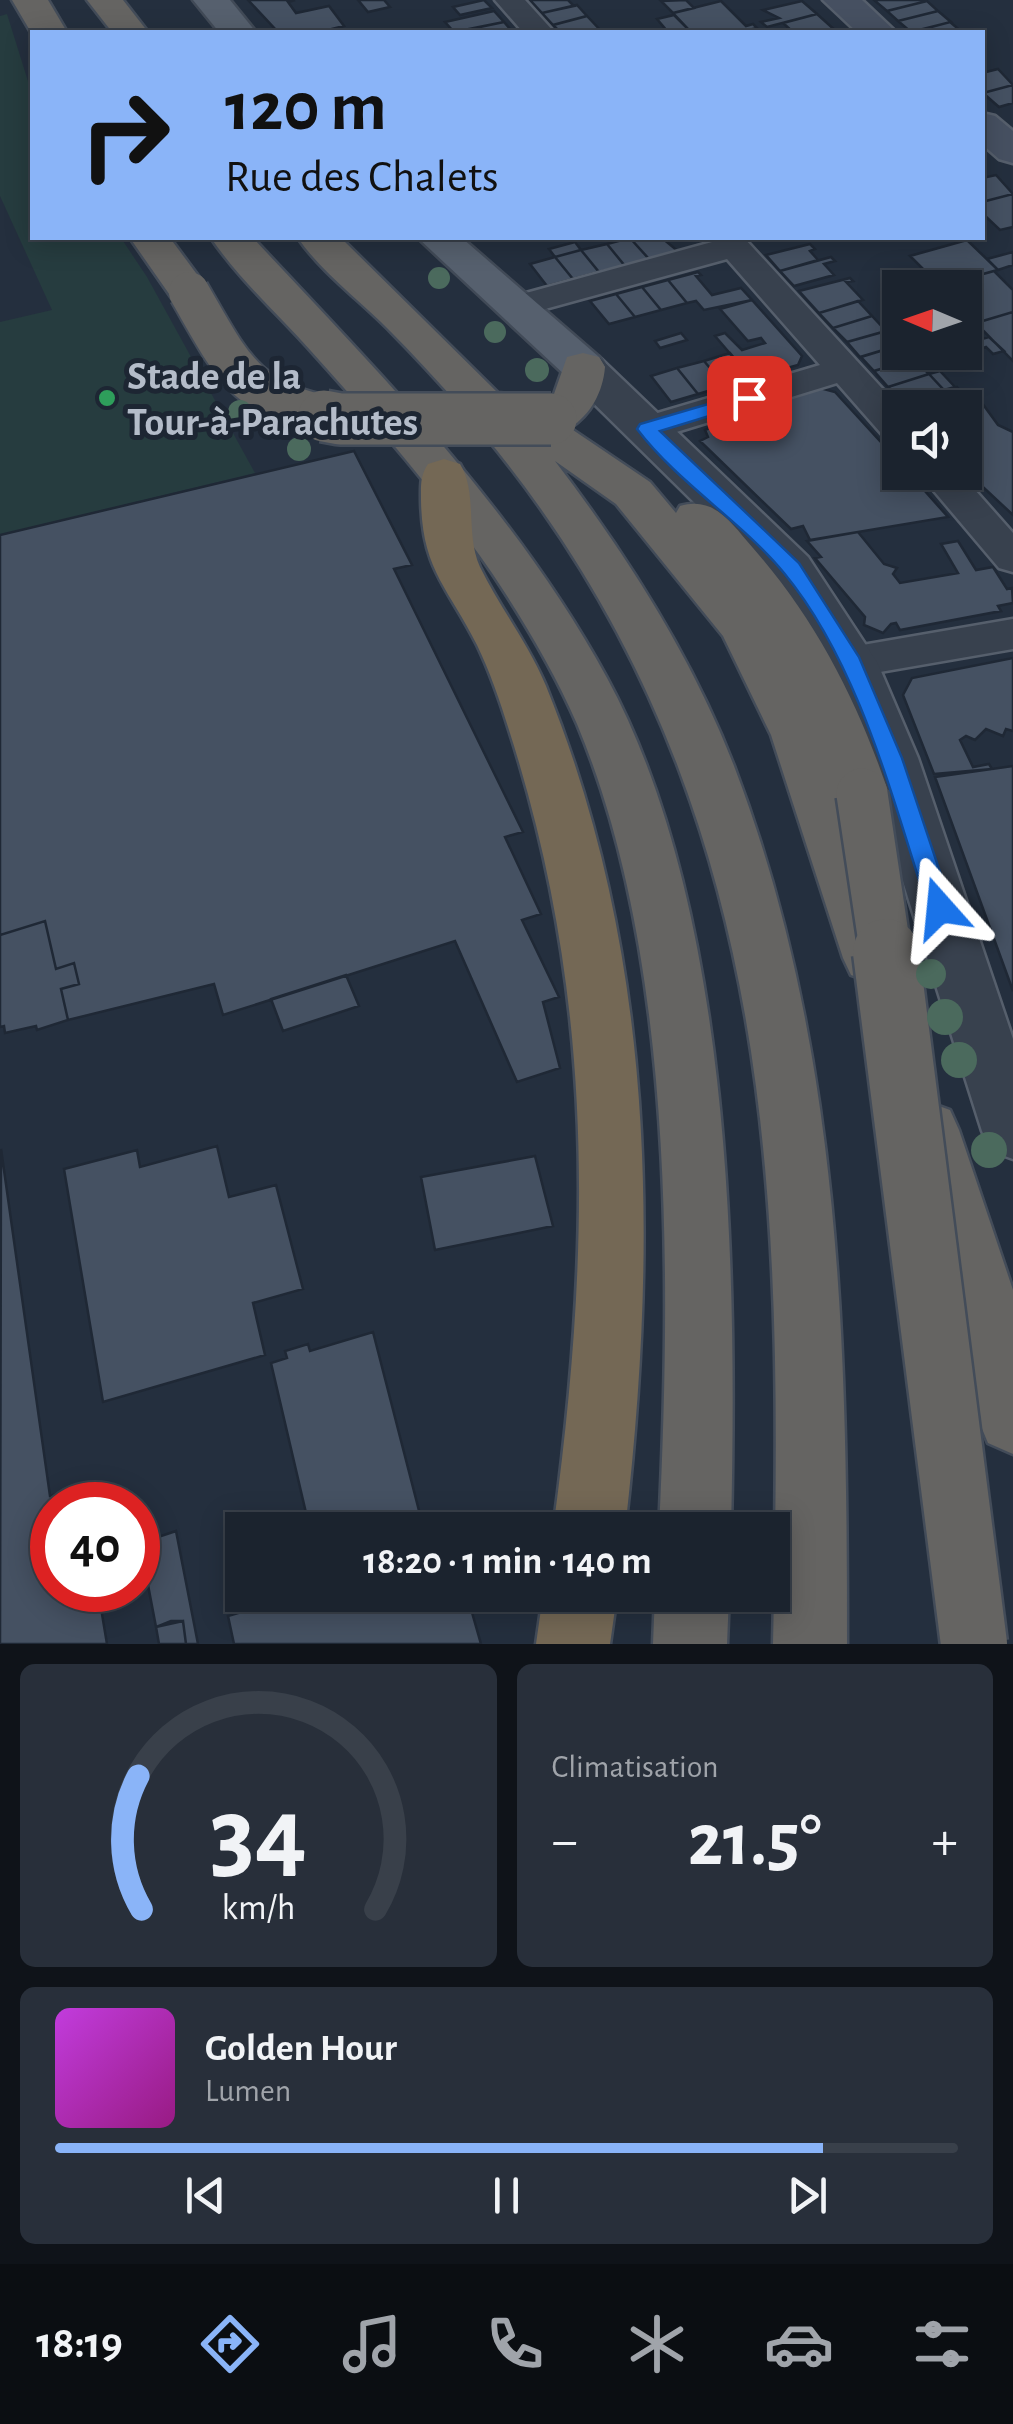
<!DOCTYPE html>
<html lang="fr">
<meta charset="utf-8">
<style>
:root{--surface:#1b232e;--page:#282f3a;--text:#f1f3f6;--muted:#a0a4aa;--line:#39404a;--accent:#8ab4f8}
body{margin:0;font-family:"Alegreya Sans",sans-serif;background:var(--page);color:var(--text);height:100vh;display:flex;flex-direction:column;font-size:38px;white-space:nowrap}
*{box-sizing:border-box;margin:0}
p{font-size:32px;color:var(--muted)}
.icon{flex:none;width:55px;height:55px;fill:none;stroke:currentColor;stroke-width:2;stroke-linecap:round;stroke-linejoin:round}
.map{position:relative;height:1644px;overflow:hidden}
.panel{display:flex;flex-direction:column;gap:20px;padding:20px;background:#0f1319;flex:1}
.panel>*{flex:none}
.banner{position:absolute;left:30px;top:30px;width:955px;height:210px;border-radius:0px;box-shadow:0 5px 25px #0003,0 0 0 2px var(--line);background:#8ab4f8;color:#111;overflow:hidden}
.needle{width:65px;rotate:272deg}
.tools{position:absolute;left:882px;top:270px;display:grid;gap:20px}
.tools a{display:grid;place-items:center;width:100px;height:100px;border-radius:0px;background:var(--surface);box-shadow:0 5px 25px #0003,0 0 0 2px var(--line);font-size:50px}
.speed{position:absolute;left:30px;top:1482px;display:flex;gap:20px;font-size:50px;font-weight:700;text-align:center}
.speed>*{display:grid;place-content:center;width:130px;height:130px;border-radius:50%;background:var(--surface);box-shadow:0 5px 25px #0003,0 0 0 2px var(--line);line-height:1}
.speed .limit{border:15px solid #d22;background:#fff;color:#111}
.pin{position:absolute;display:grid;place-items:center;width:85px;height:85px;color:#fff;margin:-42px;border-radius:20px;box-shadow:0 5px 15px #0006}
.me{position:absolute;width:110px;margin:-55px;rotate:342deg;stroke-linejoin:round;filter:drop-shadow(0 0 8px #0008)}
.turn{display:flex;align-items:center;gap:35px;height:210px;padding:0 30px;font-size:45px}
.turn .icon{width:130px;height:130px;stroke-width:2.5}
.turn b{display:block;font-size:70px;line-height:85px}
.big{font-size:75px;font-weight:700;line-height:1.1}
.panel .card{flex:1;display:flex;flex-direction:column;justify-content:center;gap:15px;min-width:0;padding:0 35px;border-radius:15px;background:var(--page)}
.panel .dial{align-items:center;gap:0}
.dial svg{height:260px;overflow:visible;fill:none;stroke:var(--line);stroke-width:7;stroke-linecap:round;text-anchor:middle}
.dial text{fill:var(--text);stroke:none}
.song{display:flex;align-items:center;gap:30px}
.cover{width:120px;height:120px;border-radius:15px;background:linear-gradient(135deg,hsl(290 70% 55%),hsl(310 70% 35%))}
.played{height:10px;border-radius:5px;background:linear-gradient(90deg,var(--accent) 85%,var(--line) 85%)}
.keys{display:flex;justify-content:space-around;direction:ltr}
.heat{display:flex;justify-content:space-between;align-items:center;font-size:55px;direction:ltr}
.panel .tiles{flex:1;display:grid;gap:20px;grid-template-columns:1fr 1fr}
.card:last-child{grid-column:span 2}
.trip{position:absolute;left:225px;top:1512px;width:565px;height:100px;border-radius:0px;background:var(--surface);box-shadow:0 5px 25px #0003,0 0 0 2px var(--line);font-weight:700;line-height:100px;text-align:center}
.tabs{display:flex;height:160px;justify-content:space-around;align-items:center;background:#0b0e12;color:var(--muted)}
.tabs .icon{width:70px;height:70px}
.tabs .selected{color:var(--accent)}
.tabs b{font-size:45px;color:var(--text)}
.map>svg:first-child{display:block}
.green{fill:#263c3f}
.building{fill:#455162;stroke:#1f2835;stroke-width:2.5}
.lines{fill:none;stroke-linecap:round;stroke-linejoin:round}
.minor-casing{stroke:#565f6c;stroke-width:5}
.tertiary-casing{stroke:#565f6c;stroke-width:5}
.secondary-casing{stroke:#565f6c;stroke-width:5}
.primary-casing{stroke:#414a57;stroke-width:5}
.trunk-casing{stroke:#434c59;stroke-width:5}
.motorway-casing{stroke:#434c59;stroke-width:5}
.minor{fill:#38414e;fill-rule:evenodd}
.tertiary{fill:#38414e;fill-rule:evenodd}
.secondary{fill:#465061;fill-rule:evenodd}
.primary{fill:#56606e;fill-rule:evenodd}
.trunk{fill:#656462;fill-rule:evenodd}
.motorway{fill:#746855;fill-rule:evenodd}
.trunk-bridge-far2-casing{stroke:#434c59;stroke-width:44;stroke-linecap:butt}
.trunk-bridge-far1-casing{stroke:#434c59;stroke-width:56;stroke-linecap:butt}
.trunk-bridge-casing{stroke:#434c59;stroke-width:71;stroke-linecap:butt}
.trunk-bridge-far2{stroke:#656462;stroke-width:40}
.trunk-bridge-far1{stroke:#656462;stroke-width:51}
.trunk-bridge{stroke:#656462;stroke-width:66}
.tree{fill:#4b6a5d}
.route{fill:#1a73e8;stroke:#114b97;stroke-width:2.5}
.leisure-dot{fill:#2e9e5b;stroke:#1d2633;stroke-width:4}
.labels{text-anchor:middle;stroke-width:10;stroke-linejoin:round;paint-order:stroke}
.poi-label{font-size:40px;font-weight:bold;fill:#b4bcc9;stroke:#1d2633;text-anchor:start}
</style>
<div class="map">
<svg width="1013" height="1644" viewBox="0 0 1013 1644">
<rect width="100%" height="100%" fill="#242f3e"/>
<!-- green -->
<path class="green" d="M7 14 32 94V238H121L147 277 255 473 0 535V322L52 310 0 196V16Z"/>
<!-- building -->
<path class="building" d="M248 0H295L288 2 296 13 329 6 344 26 332 29 335 32H278Z
M358 0H384L390 7 368 12Z
M484 0 492 8 460 15 453 7Z
M530 0H568L574 6 542 13Z
M686 0 694 8 673 13 661 1Z
M874 0H926L927 1 887 11Z
M721 1 746 26 753 24 757 28 740 32H691L673 13Z
M802 1 817 14 767 27 761 22 779 18 763 10Z
M927 1 938 11 898 21 887 11Z
M577 5 587 16 553 25 542 13Z
M494 11 504 22 454 32 445 22Z
M938 11 951 22 911 32 898 21Z
M817 14 837 32H793L783 23Z
M674 15 691 32H665H668L657 19Z
M587 16 602 32H560L553 25Z
M504 22 510 29 479 32 475 28Z
M950 22 962 32 920 30Z
M998 69 1013 85 983 93 982 73Z
M1013 85V103L999 107 983 93Z
M996 175 1013 194 982 202V178Z
M1013 194V227L1000 230 982 213V202Z
M630 238H662L679 252 649 259Z
M630 238 649 259 625 266 607 244Z
M967 240 998 270 940 286 910 256Z
M575 242 581 250 555 257 549 249Z
M607 244 625 266 599 272 581 250Z
M810 244 815 249 810 251 818 260 780 271 766 255Z
M581 250 599 272 573 279 555 257Z
M1013 252V265L998 270 987 259Z
M555 257 573 279 547 286 530 264Z
M831 257 835 261 824 264 834 275 794 286 780 271Z
M994 271 1013 290V312L976 323 965 312V288L940 286Z
M698 272 701 275 696 276 712 295 741 288 752 300 704 310 696 301 687 303 668 280Z
M850 278 853 281 846 282 863 300 819 313 799 291Z
M668 280 687 303 661 310 642 287Z
M642 287 661 310 635 317 616 294Z
M616 294 635 317 609 324 590 301Z
M752 300 802 356 798 365 751 378 715 336 725 333 742 350 765 343 761 338 748 341 720 309Z
M858 301 872 316 833 328 819 313Z
M1013 312V361L976 323Z
M872 316 886 331 847 342 833 328Z
M886 331 900 345 860 357 847 342Z
M681 333 687 340 660 348 655 341Z
M989 337 1004 351 993 354 986 347 975 351 967 343Z
M900 345V352H908L914 359 874 371 861 357Z
M730 353 751 378 725 386 704 361Z
M914 359 929 374 888 387 874 371Z
M704 361 725 386 698 394 677 368Z
M677 368 698 394 671 402 651 376Z
M940 371 955 387 944 390 929 374Z
M929 374 944 390 903 402 888 387Z
M957 387 974 405 982 403 998 425 1013 432V515L969 474 978 471 965 459V408H908L903 403Z
M820 388 835 392 900 463V472H908L948 517 810 540 803 526 791 529 700 441 708 437 705 430 712 427 707 421Z
M354 451 412 565 394 569 523 832 505 837 541 914 522 920 559 997 543 1002 560 1068 517 1082 455 941 223 1015 214 984 68 1020 61 989 79 984 74 963 56 969 45 921 0 935V535Z
M858 532 884 564 897 568 893 574 900 583 958 573 941 544 958 541 976 570 993 567 1007 589 1012 588 1013 603 998 606 1001 611 900 630 896 623 891 624 883 633 864 625 865 617 815 558 821 557 807 541Z
M1013 658V731L1006 729 1003 736 986 729 975 740 966 736 960 740 973 767 989 764 992 769 934 774 903 695 912 678Z
M1013 766V991L935 777Z
M45 921 56 969 74 963 79 984 61 989 68 1020 37 1030 36 1026 5 1033 4 1026 0 1027V935Z
M346 975 359 1006 283 1031 271 999Z
M217 1146 229 1197 276 1185 303 1289 253 1303 265 1355 103 1402 64 1169 137 1150 140 1167Z
M1 1149 50 1496 80 1487 83 1505H52V1590H98L107 1644H0Z
M535 1156 553 1226 435 1250 421 1177Z
M373 1332 424 1530H310L271 1363 287 1358 285 1351 308 1344 310 1351Z
M176 1531 198 1644H186L183 1621 156 1627 140 1543Z
M299 1595H467L481 1644H234L228 1616Z
M171 1621H183L186 1644H159L156 1627Z"/>
<g class="lines">
<!-- minor casing -->
<g class="minor-casing">
<path id="minor" d="M495 0H525L554 32H523Z
M710 238H744L900 408V443L887 440 837 383 647 441 634 438 628 429 634 420 820 365 727 259 516 317 504 313 499 306 504 299 712 242Z
M918 472H959L1013 533V572L999 568Z
M1013 619V649L851 677 836 673 830 662 836 651 851 647Z"/>
</g>
<!-- tertiary casing -->
<g class="tertiary-casing">
<path id="tertiary" d="M583 353 599 357 808 557 877 662 918 758 1013 1039V1159L991 1151 982 1131 864 758 827 666 774 581 567 377 561 367 567 357Z"/>
</g>
<!-- secondary casing -->
<g class="secondary-casing">
<path id="secondary" d="M823 0H862L896 32H857Z
M982 113 995 116 1013 131V163L999 159 982 144Z"/>
</g>
<!-- primary casing -->
<g class="primary-casing">
<path id="primary" d="M193 0H230L256 32H219Z
M418 238H462L599 357 605 367 599 377 583 381 567 377Z"/>
</g>
<!-- trunk casing -->
<g class="trunk-casing">
<path id="trunk" d="M12 0H48L67 32 32 34Z
M87 0H123L148 32H112Z
M130 238H170L210 292 204 301 189 305 174 301Z
M211 238H253C382 376 516 511 607 678 733 910 737 1270 731 1530H659C671 1280 675 958 577 724 554 671 524 621 492 573 438 494 375 422 311 351 278 314 239 279 211 238Z
M298 238H341L498 393 522 395 539 406 554 394 567 357 583 353 599 357 605 367C603 392 591 414 570 428L650 482 676 513 680 506C715 496 731 523 753 548 817 621 858 702 889 794L881 809 862 815 850 811 901 958 893 975 872 982 851 975 843 958 771 735 723 636 616 504 555 461C626 554 692 657 734 766 842 1048 847 1347 847 1644H773C782 1241 784 853 541 509 496 445 445 387 391 332 361 301 322 273 298 238Z
M928 1102 950 1110 959 1130 1013 1290V1454L988 1443 978 1419 961 1337 897 1130 906 1110Z
M655 1595H729L727 1644H653Z"/>
</g>
<!-- motorway casing -->
<g class="motorway-casing">
<path id="motorway" d="M444 459 460 464C478 493 465 534 480 567 500 608 528 643 546 686 656 956 658 1245 625 1530H553C591 1251 596 1001 509 730 500 701 490 672 477 645 448 587 422 570 421 500 421 486 420 476 428 464Z
M543 1595H617L610 1644H536Z"/>
</g>
<!-- minor -->
<use href="#minor" class="minor"/>
<!-- tertiary -->
<use href="#tertiary" class="tertiary"/>
<!-- secondary -->
<use href="#secondary" class="secondary"/>
<!-- primary -->
<use href="#primary" class="primary"/>
<!-- trunk -->
<use href="#trunk" class="trunk"/>
<!-- motorway -->
<use href="#motorway" class="motorway"/>
<!-- trunk-bridge-far2 casing -->
<g class="trunk-bridge-far2-casing">
<path id="trunk-bridge-far2" d="M189 292C233 368 244 400 336 418"/>
</g>
<!-- trunk-bridge-far1 casing -->
<g class="trunk-bridge-far1-casing">
<path id="trunk-bridge-far1" d="M324 416 340 419H551
M862 794 886 955"/>
</g>
<!-- trunk-bridge casing -->
<g class="trunk-bridge-casing">
<path id="trunk-bridge" d="M886 952 974 1644"/>
</g>
<!-- trunk-bridge-far2 -->
<use href="#trunk-bridge-far2" class="trunk-bridge-far2"/>
<!-- trunk-bridge-far1 -->
<use href="#trunk-bridge-far1" class="trunk-bridge-far1"/>
<!-- trunk-bridge -->
<use href="#trunk-bridge" class="trunk-bridge"/>
</g>
<!-- trees -->
<g class="tree">
<circle cx="439" cy="278" r="11"/>
<circle cx="495" cy="332" r="11"/>
<circle cx="537" cy="370" r="12"/>
<circle cx="240" cy="412" r="12"/>
<circle cx="299" cy="449" r="12"/>
<circle cx="931" cy="974" r="15"/>
<circle cx="945" cy="1017" r="18"/>
<circle cx="959" cy="1060" r="18"/>
<circle cx="989" cy="1150" r="18"/>
</g>
<!-- route -->
<path class="route" d="M749 392 758 398 755 402 660 431 799 563 859 657 902 758 952 908 948 914H931L928 908C892 798 859 664 784 573 741 521 678 483 637 429L640 424Z"/>
<!-- markers -->
<circle class="leisure-dot" cx="107" cy="398" r="10"/>
<g class="labels">
<!-- poi labels -->
<g class="poi-label">
<text x="127" y="389">Stade de la<tspan x="127" dy="46">Tour-à-Parachutes</tspan></text>
</g>
</g>
</svg>
<div class="tools">
<a><svg class="needle" viewBox="-14 -14 28 28"><path d="M0-13l5 13h-10z" fill="#e53935"/><path d="M0 13l5-13h-10z" fill="#a0a4aa"/></svg></a>
<a><svg class="icon" aria-label="sound" viewBox="0 0 24 24"><path d="M4 9h4l5-4v14l-5-4H4zM17 9q2 3 0 6"/></svg></a>
</div>
<div class="speed"><div class="limit">40</div></div>
<div class="pin" style="left:749px;top:398px;background:#d93025"><svg class="icon" aria-label="arrive" viewBox="0 0 24 24"><path d="M6 21V4h12l-3 4 3 4H6"/></svg></div>
<svg class="me" style="left:940px;top:908px" viewBox="-20 -20 40 40"><path d="M0-17L14 15 0 8-14 15z" fill="#1a73e8" stroke="#fff" stroke-width="4"/></svg>
<div class="trip">18:20 · 1 min · 140 m</div>
<div class="banner">
<div class="turn"><svg class="icon" aria-label="right" viewBox="0 0 24 24"><path d="M7 20v-9h11M14 6l5 5-5 5"/></svg><div><b>120 m</b>Rue des Chalets</div></div>
</div>
</div>
<section class="panel">
<div class="tiles">
<div class="card dial"><svg viewBox="0 0 100 80">
<path d="M14 69A42 42 0 1 1 86 69"/>
<path d="M14 69A42 42 0 0 1 13 28" stroke="#8ab4f8"/>
<text x="50" y="56" font-size="32" font-weight="700">34</text>
<text x="50" y="72" font-size="11">km/h</text>
</svg></div>
<div class="card"><p>Climatisation</p>
<div class="heat"><a>−</a><b class="big">21.5°</b><a>+</a></div>
</div>
<div class="card">
<div class="song"><i class="cover"></i><div><b>Golden Hour</b><p>Lumen</p></div></div>
<div class="played"></div>
<div class="keys"><svg class="icon" aria-label="previous" viewBox="0 0 24 24"><path d="M18 5L8 12l10 7zM5 5v14"/></svg><svg class="icon" aria-label="pause" viewBox="0 0 24 24"><path d="M8 5v14M16 5v14"/></svg><svg class="icon" aria-label="next" viewBox="0 0 24 24"><path d="M6 5l10 7-10 7zM19 5v14"/></svg></div>
</div>
</div>
</section>
<nav class="tabs">
<b>18:19</b>
<svg class="icon selected" aria-label="directions" viewBox="0 0 24 24"><path d="M12 3l9 9-9 9-9-9zM9 14v-3h6M13 9l2 2-2 2"/></svg>
<svg class="icon" aria-label="music" viewBox="0 0 24 24"><path d="M9 18V5l10-2v13"/><circle cx="6" cy="18" r="3"/><circle cx="16" cy="16" r="3"/></svg>
<svg class="icon" aria-label="phone" viewBox="0 0 24 24"><path d="M5 4h4l2 5-3 2q2 4 5 5l2-3 5 2v4C11 20 4 13 5 4z"/></svg>
<svg class="icon" aria-label="climate" viewBox="0 0 24 24"><path d="M12 3v18M4 7l16 10M4 17L20 7"/></svg>
<svg class="icon" aria-label="car" viewBox="0 0 24 24"><path d="M5 17H2v-5l4-1 3-4h7l3 4 3 1v5h-3M9 17h6M6 11h13"/><circle cx="7" cy="17" r="2"/><circle cx="17" cy="17" r="2"/></svg>
<svg class="icon" aria-label="filters" viewBox="0 0 24 24"><path d="M4 7h16M4 17h16"/><circle cx="9" cy="7" r="2"/><circle cx="15" cy="17" r="2"/></svg>
</nav>
